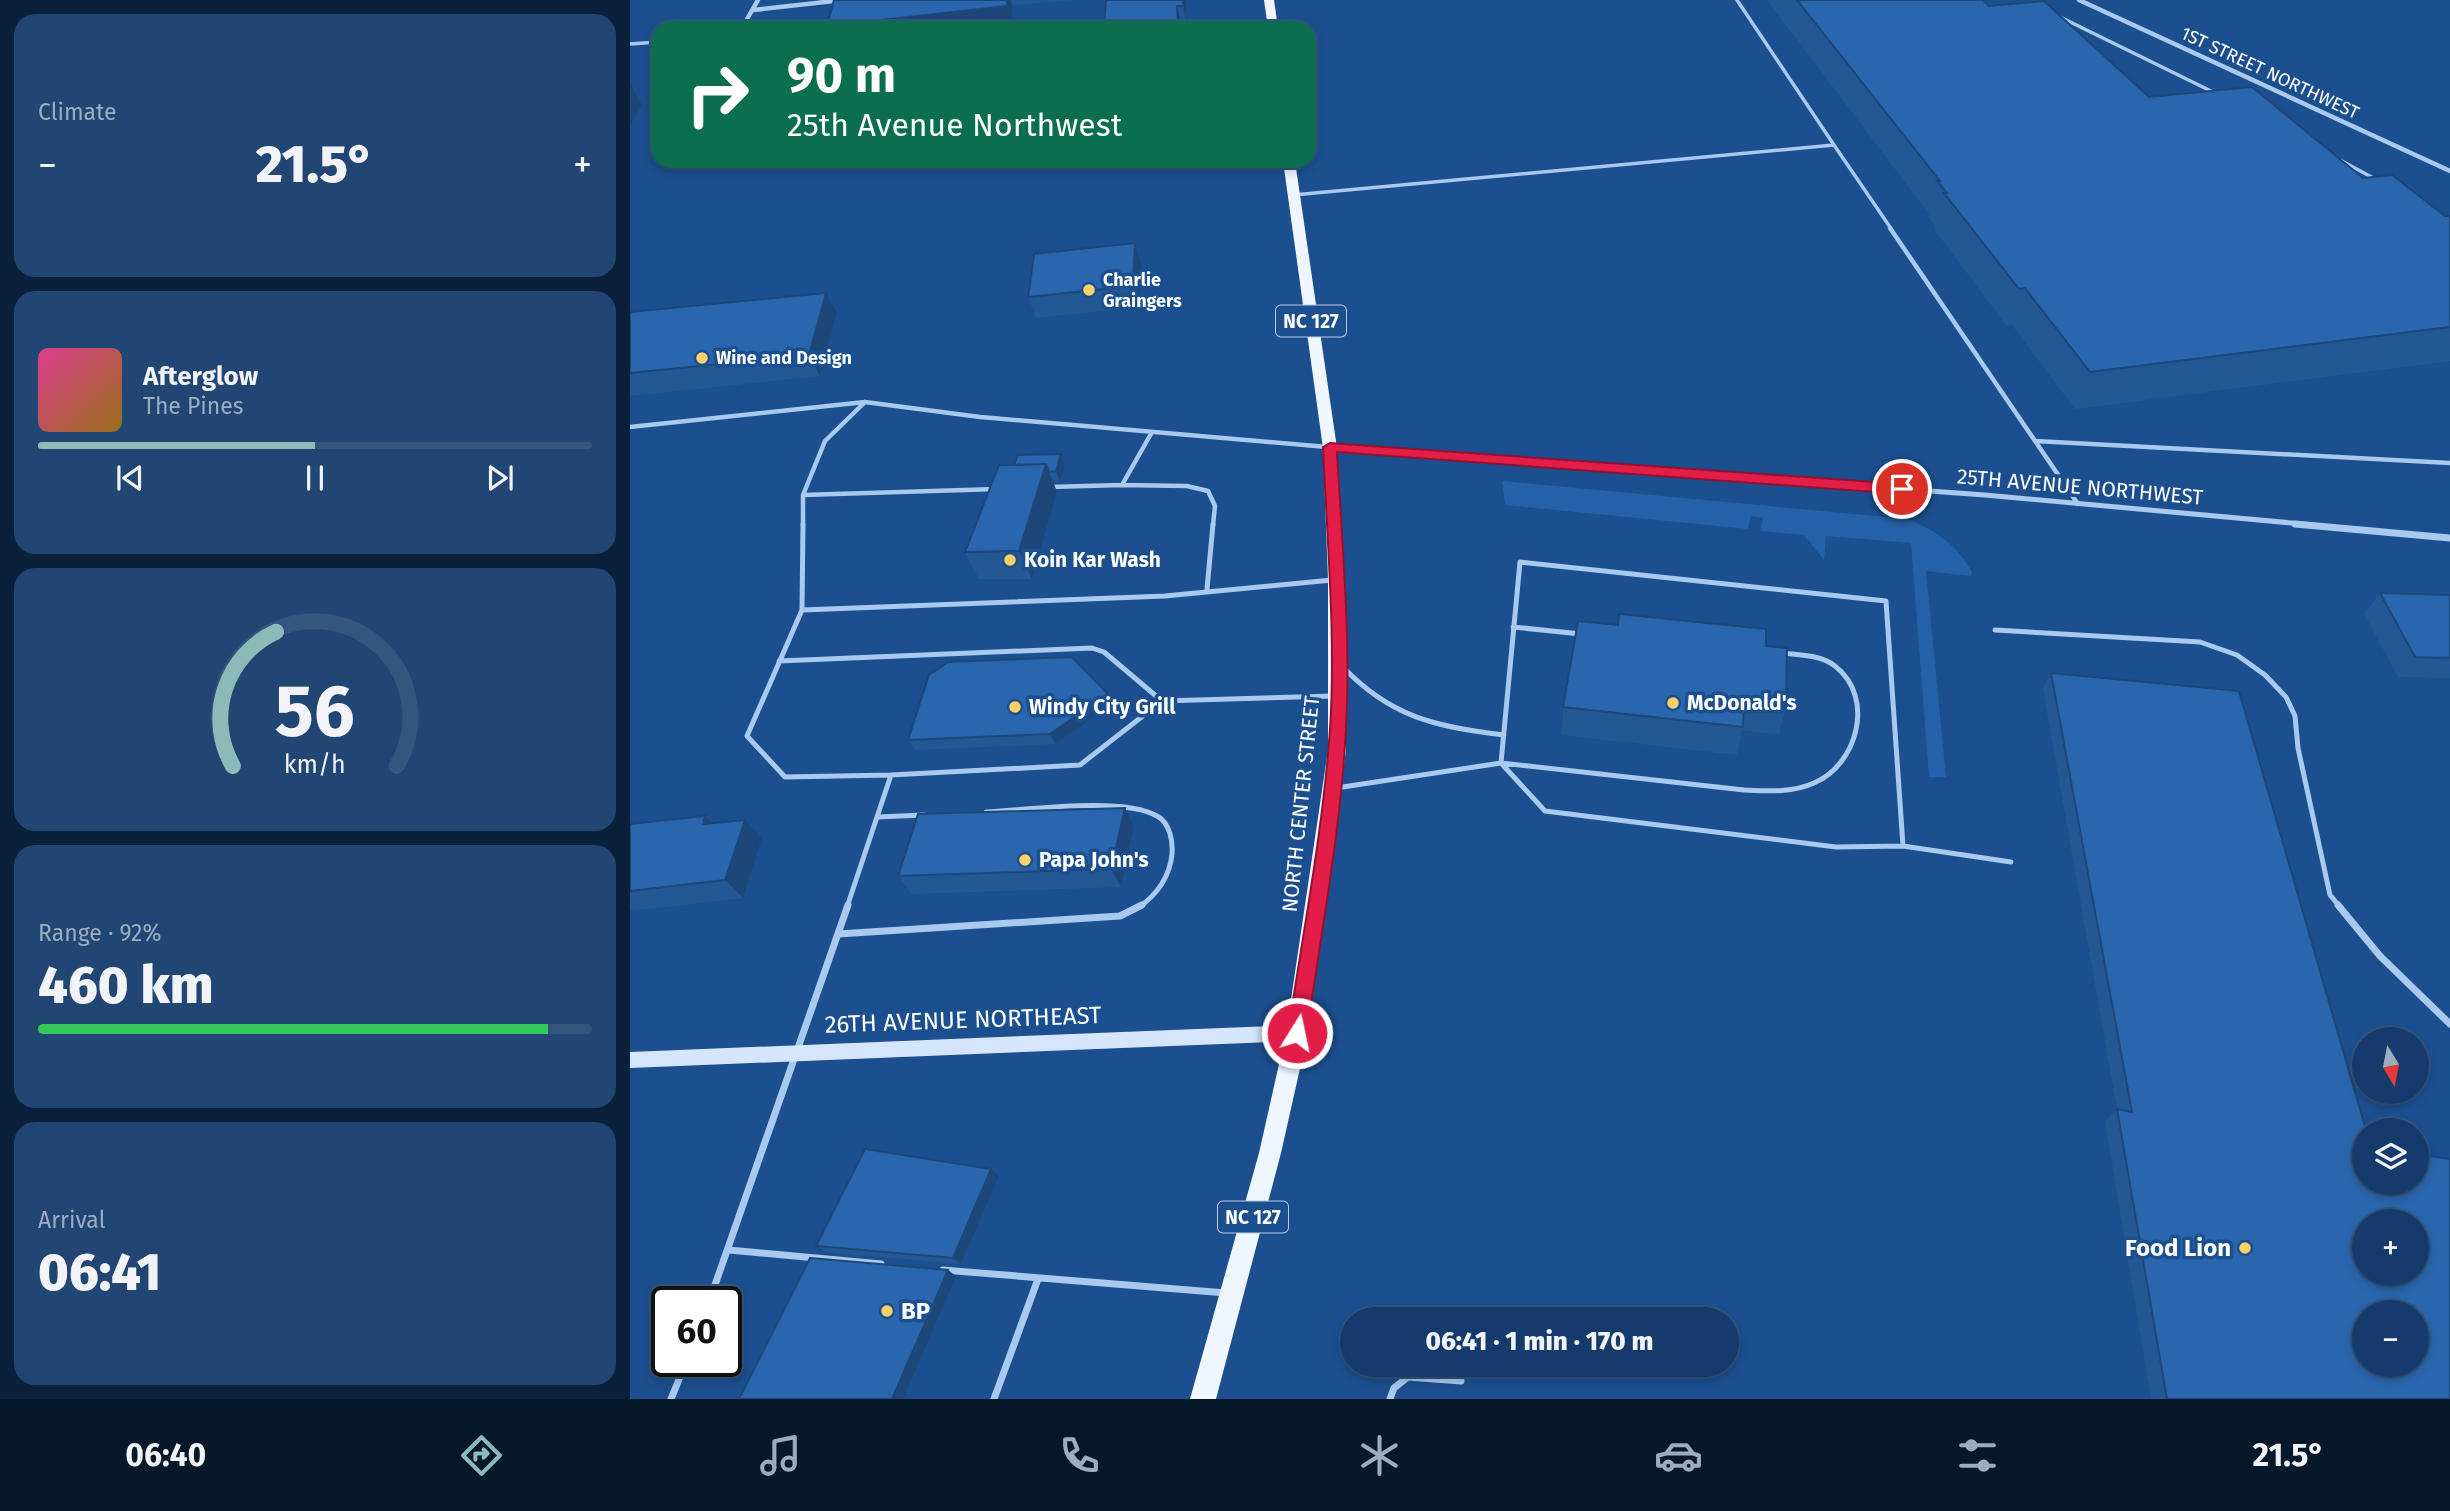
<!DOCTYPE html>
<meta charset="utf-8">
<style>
:root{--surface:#143b6b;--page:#214673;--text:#f1f3f6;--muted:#9dadc1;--line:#33557e;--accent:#8bbbb9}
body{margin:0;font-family:"Fira Sans",sans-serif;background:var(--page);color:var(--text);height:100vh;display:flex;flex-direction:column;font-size:26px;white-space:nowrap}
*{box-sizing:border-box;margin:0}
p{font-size:23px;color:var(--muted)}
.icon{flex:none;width:38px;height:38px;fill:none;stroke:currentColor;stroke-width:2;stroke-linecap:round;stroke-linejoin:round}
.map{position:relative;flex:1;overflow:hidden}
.sheet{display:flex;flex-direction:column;gap:14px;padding:14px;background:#0b203b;width:630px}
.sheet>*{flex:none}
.guide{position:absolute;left:21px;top:21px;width:665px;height:147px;border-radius:21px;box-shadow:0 4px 10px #0003,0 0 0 2px var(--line);background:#0b6e4f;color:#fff;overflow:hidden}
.needle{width:46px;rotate:170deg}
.tools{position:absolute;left:1722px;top:1027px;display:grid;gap:14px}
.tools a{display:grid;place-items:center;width:77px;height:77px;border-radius:50%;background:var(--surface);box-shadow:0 4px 10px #0003,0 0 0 2px var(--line);font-size:35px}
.speed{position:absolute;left:21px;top:1286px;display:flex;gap:14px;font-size:35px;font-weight:700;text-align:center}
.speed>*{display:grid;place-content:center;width:91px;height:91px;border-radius:50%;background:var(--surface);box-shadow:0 4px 10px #0003,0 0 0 2px var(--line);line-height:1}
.speed .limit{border:4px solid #111;border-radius:10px;background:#fff;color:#111}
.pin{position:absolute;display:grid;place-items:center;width:60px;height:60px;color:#fff;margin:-30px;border:4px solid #fff;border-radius:50%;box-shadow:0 2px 7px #0007}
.me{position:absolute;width:77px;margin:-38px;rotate:10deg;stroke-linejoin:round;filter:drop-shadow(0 0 5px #0008)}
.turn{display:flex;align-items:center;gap:24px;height:147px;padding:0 21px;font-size:32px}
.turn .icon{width:91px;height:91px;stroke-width:2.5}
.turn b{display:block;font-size:49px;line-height:60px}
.big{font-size:52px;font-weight:800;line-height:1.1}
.sheet .widget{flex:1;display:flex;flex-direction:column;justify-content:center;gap:10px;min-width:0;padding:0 24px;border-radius:21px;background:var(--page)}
.sheet .dial{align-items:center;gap:0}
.dial svg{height:182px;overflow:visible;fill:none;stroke:var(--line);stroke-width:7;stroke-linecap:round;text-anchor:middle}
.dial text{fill:var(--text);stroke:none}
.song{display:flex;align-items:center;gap:21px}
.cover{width:84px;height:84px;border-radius:10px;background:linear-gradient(135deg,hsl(330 70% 55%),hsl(40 70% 35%))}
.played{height:7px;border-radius:4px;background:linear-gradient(90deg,var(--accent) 50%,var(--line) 50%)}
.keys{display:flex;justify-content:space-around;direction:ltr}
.heat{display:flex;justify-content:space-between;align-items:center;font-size:38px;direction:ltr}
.charge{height:10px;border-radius:5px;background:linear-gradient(90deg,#34c759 92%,var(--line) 0)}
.trip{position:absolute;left:710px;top:1307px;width:399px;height:70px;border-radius:35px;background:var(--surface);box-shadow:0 4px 10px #0003,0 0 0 2px var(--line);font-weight:800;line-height:70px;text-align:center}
.tab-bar{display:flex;height:112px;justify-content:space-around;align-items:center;background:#08182b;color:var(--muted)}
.tab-bar .icon{width:49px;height:49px}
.tab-bar .selected{color:var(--accent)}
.tab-bar b{font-size:32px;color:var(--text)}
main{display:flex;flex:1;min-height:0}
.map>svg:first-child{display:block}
.green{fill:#2461a8}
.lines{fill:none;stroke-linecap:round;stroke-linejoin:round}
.lane-far3{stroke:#a9c9ee;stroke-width:3.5}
.lane-far2{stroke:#a9c9ee;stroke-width:4.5}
.lane-far1{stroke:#a9c9ee;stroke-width:5}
.lane{stroke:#a9c9ee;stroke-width:7}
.street-far2{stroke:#a9c9ee;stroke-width:4.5}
.street-far1{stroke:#a9c9ee;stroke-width:5}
.street{stroke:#a9c9ee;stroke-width:7}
.secondary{fill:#d6e6fa;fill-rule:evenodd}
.primary{fill:#f0f6ff;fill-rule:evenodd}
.wall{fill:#245895}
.shaded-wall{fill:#1d4779}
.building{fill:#2a66ad;stroke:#1d4779;stroke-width:2;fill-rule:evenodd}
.route{fill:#e11d48;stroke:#92132f;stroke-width:2}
.poi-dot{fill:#ffd166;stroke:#1b4f8f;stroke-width:2.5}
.labels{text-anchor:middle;stroke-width:7;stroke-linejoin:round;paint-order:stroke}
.far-street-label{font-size:18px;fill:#fff;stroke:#1b4f8f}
.far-poi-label{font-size:18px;font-weight:bold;fill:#fff;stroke:#1b4f8f;text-anchor:start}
.shield{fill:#1b4f8f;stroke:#bbcadd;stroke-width:2}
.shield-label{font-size:19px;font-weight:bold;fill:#fff}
.street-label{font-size:21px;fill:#fff;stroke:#1b4f8f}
.poi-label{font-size:21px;font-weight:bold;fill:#fff;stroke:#1b4f8f;text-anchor:start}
.near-street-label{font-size:24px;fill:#fff;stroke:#1b4f8f}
.near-poi-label{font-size:24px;font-weight:bold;fill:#fff;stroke:#1b4f8f;text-anchor:end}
</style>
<main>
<section class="sheet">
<div class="widget"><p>Climate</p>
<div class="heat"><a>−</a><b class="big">21.5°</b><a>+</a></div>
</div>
<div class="widget">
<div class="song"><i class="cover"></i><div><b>Afterglow</b><p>The Pines</p></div></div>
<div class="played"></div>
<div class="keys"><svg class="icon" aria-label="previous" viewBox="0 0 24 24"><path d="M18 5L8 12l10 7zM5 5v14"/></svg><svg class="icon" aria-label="pause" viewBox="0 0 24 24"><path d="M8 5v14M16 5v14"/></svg><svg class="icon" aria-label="next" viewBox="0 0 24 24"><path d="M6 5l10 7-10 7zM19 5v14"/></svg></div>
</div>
<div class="widget dial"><svg viewBox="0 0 100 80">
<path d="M14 69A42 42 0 1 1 86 69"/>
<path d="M14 69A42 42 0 0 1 33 10" stroke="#8bbbb9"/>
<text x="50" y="56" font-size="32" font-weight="700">56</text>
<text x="50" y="72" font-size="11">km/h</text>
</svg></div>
<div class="widget"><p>Range · 92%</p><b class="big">460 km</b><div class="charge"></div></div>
<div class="widget"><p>Arrival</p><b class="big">06:41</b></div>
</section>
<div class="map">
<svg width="1820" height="1399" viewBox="0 0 1820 1399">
<rect width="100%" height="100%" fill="#1b4f8f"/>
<!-- green -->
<path class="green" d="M872 481 1277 519C1306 530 1327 545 1342 572L1341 576 1296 571 1316 777H1299L1281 543 1196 536 1194 560 1174 535 1130 531 1133 518 1121 516 1118 529 875 505Z"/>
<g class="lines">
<!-- lane-far3 -->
<path class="lane-far3" d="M1107 0 1204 145
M1426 15 1587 94
M0 44 28 42
M1710 160 1747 180
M663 195 1204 145 1262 230"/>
<!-- lane-far2 -->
<path class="lane-far2" d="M1260 228 1448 504
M0 427 235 402 350 417 697 447
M522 432 492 485 557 486 578 491 585 506 583 525
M1405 441 1820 463
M419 487 492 485
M173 495 367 489
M173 525V495L195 441 235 402"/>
<!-- lane-far1 -->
<path class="lane-far1" d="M173 524 172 610 535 596 702 580
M890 562 1256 601 1273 846 1206 847 915 811 871 763Z
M577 589 583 524
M172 610 117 736 155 777 261 775 217 907
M883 627 951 634
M1365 630 1570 642 1607 655 1635 675 1656 697 1665 716 1668 748 1700 895 1710 907
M149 661 462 648 474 652 532 701 450 765 261 775
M712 666C760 717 806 727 874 735
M532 701 704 696
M706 788 871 763 1114 790C1137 791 1162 793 1184 783 1227 765 1246 698 1205 666 1191 655 1170 655 1153 653
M356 812C397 810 493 796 527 816 540 823 543 841 542 854 540 876 527 895 509 907
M247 817 294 815
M1273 846 1381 862"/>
<!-- lane -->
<path class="lane" d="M1708 905 1750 956 1820 1024
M208 934 490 916 512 905
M99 1250 251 1264
M313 1270 596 1293
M79 1302 218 905
M41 1399 56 1362
M364 1399 408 1279
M760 1399 764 1388 778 1377 831 1381"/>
<!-- street-far2 -->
<path class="street-far2" d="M1449 0 1820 171
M124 10 213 0
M112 28 128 0"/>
<!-- street-far1 -->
<path class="street-far1" d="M701 448 1355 495 1684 525"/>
<!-- street -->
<path class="street" d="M1665 524 1820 538"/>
<!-- secondary -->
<path class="secondary" d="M667 1025 673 1027 676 1033 673 1039 667 1041 0 1068V1052Z"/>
<!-- primary -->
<path class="primary" d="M634 0H644L648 28H638Z
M653 161H665L707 448 714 579 716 750 678 1033 651 1153 586 1399H560L629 1153 656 1033 698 750V579L693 448Z"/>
</g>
<!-- wall -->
<path class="wall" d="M204 0H445L382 5V22L331 28H198L197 26Z
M476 0H556V22H551V28H474Z
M1137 0H1353L1359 6 1519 97 1733 178 1815 216H1820V361L1445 409 1382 325H1376L1304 229 1305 226 1298 217 1299 214Z
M511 264 509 307 406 318 398 297Z
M0 312 207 313 190 376 0 396Z
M431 454 435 464 430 482H423L427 492 402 579H349L335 552 384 465Z
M1750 593 1820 595V678L1768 677 1734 614Z
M1136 646 1156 706 1149 735 1112 730 1107 755 932 735 933 707Z
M1421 673 1734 1183 1820 1399H1521L1475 1121 1487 1109 1413 689Z
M478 694 482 704 425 744 285 750 278 740Z
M495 808 504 826 491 887 282 894 268 876Z
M75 816 82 823 115 820 132 838 113 898 0 911V824Z
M361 1169 369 1176 331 1264 196 1252 186 1246Z"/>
<!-- shaded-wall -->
<path class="shaded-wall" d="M377 0H381L382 5V22L331 28H198L197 26Z
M553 0H556V22L553 6Z
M547 6 551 22V28H548Z
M0 84 12 105 0 125Z
M505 243 511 264 509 307 503 286Z
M196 293 207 313 190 376 179 355Z
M431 454 435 464 430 482 426 471Z
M416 464 427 492 402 579 389 551Z
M478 694 482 704 425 744 420 734Z
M495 808 504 826 491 887 481 869Z
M75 816 93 835 73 824Z
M115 820 132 838 113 898 95 880Z
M361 1169 369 1176 331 1264 323 1258Z
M318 1270 326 1276 273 1399H262Z"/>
<!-- building -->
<path class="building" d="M204 0H377V6L197 26Z
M476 0H553V6H547L548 28H474Z
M1167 0H1353L1359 6 1414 1 1519 97 1622 87 1733 178 1762 175 1815 216H1820V327L1460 372 1395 288 1389 289 1314 193H1317L1307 181H1310Z
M505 243 503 286 398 297 404 254Z
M196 293 179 355 0 373V312Z
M431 454 426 471 419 472 416 464 384 465 388 455Z
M416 464 389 551 335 552 369 465Z
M1750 593 1820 595V658L1785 657Z
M989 614 1136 629V646L1157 648 1156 706 1114 701 1113 727 933 707 948 621 988 625Z
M442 657 478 694 420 734 278 740 299 675 318 662Z
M1421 673 1609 691 1736 1130H1734V1183H1787V1154L1820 1159V1399H1537L1487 1109 1502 1112ZM1734 1222H1787V1274H1734ZM1734 1312H1787V1365H1734Z
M495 808 481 869 268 876 288 814Z
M75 816 73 824 115 820 95 880 0 891V824Z
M235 1149 361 1169 323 1258 186 1246Z
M180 1258 318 1270 262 1399H109Z"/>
<!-- route -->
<path class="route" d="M700 443 1272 484 1279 489 1272 494 707 452C712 543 721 637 716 728 711 830 691 932 677 1033L674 1040 667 1043 661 1040 658 1033C673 932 693 831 700 729 706 639 697 538 693 447Z"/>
<!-- markers -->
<g class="poi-dot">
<circle cx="459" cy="290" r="7"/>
<circle cx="72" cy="358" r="7"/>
<circle cx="380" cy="560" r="7"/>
<circle cx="1043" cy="703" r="7"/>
<circle cx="385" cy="707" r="7"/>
<circle cx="395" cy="860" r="7"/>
<circle cx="1615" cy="1248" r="7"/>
<circle cx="257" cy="1311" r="7"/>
</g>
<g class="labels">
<!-- far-street labels -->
<g class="far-street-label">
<text transform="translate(1640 73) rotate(25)" y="6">1ST STREET NORTHWEST</text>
</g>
<!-- far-poi labels -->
<g class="far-poi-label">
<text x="473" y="286">Charlie<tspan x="473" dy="21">Graingers</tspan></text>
<text x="86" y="364">Wine and Design</text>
</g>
<!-- shield labels -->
<g class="shield">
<rect x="646" y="305.5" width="70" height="31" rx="5"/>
<rect x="588" y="1201.5" width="70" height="31" rx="5"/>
</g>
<g class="shield-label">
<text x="681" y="328">NC 127</text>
<text x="623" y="1224">NC 127</text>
</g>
<!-- street labels -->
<g class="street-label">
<text transform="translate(1450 487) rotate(5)" y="7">25TH AVENUE NORTHWEST</text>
<text transform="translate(671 804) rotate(-84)" y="7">NORTH CENTER STREET</text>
</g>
<!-- poi labels -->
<g class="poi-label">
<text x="394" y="567">Koin Kar Wash</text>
<text x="1057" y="710">McDonald's</text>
<text x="399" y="714">Windy City Grill</text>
<text x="409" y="867">Papa John's</text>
</g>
<!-- near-street labels -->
<g class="near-street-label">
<text transform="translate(333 1020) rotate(-2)" y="8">26TH AVENUE NORTHEAST</text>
</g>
<!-- near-poi labels -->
<g class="near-poi-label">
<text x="1601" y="1256">Food Lion</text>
<text x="271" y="1319" text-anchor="start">BP</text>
</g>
</g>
</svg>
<div class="tools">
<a><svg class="needle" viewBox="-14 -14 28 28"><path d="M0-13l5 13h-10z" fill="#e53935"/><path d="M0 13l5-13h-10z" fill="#9dadc1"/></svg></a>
<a><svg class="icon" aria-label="layers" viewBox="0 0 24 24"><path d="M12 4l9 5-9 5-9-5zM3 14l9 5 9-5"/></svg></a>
<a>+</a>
<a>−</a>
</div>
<div class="speed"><div class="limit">60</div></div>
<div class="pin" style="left:1272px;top:489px;background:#d93025"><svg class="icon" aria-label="arrive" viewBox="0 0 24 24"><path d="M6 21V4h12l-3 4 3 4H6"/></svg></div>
<svg class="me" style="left:667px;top:1033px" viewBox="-20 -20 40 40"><circle r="17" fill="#e11d48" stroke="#fff" stroke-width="3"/><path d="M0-11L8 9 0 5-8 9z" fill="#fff"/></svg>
<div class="trip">06:41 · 1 min · 170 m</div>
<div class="guide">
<div class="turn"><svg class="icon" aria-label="right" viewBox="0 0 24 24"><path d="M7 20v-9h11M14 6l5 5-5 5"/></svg><div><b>90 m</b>25th Avenue Northwest</div></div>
</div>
</div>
</main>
<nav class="tab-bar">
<b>06:40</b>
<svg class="icon selected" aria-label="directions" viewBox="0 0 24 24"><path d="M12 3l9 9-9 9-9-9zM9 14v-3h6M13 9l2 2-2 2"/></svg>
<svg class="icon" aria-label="music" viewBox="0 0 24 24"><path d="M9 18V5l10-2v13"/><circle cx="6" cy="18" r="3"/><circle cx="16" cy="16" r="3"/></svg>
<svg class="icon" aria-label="phone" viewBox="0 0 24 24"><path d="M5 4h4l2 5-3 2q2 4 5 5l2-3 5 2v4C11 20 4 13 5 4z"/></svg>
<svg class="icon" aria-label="climate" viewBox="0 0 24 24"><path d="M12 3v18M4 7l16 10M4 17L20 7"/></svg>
<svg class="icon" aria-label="car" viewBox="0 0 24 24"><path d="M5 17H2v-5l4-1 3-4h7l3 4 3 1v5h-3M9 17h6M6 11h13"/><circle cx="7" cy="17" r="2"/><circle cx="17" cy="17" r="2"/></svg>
<svg class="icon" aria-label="filters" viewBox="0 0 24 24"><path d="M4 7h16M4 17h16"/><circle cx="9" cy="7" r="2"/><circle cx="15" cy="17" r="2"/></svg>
<b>21.5°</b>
</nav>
